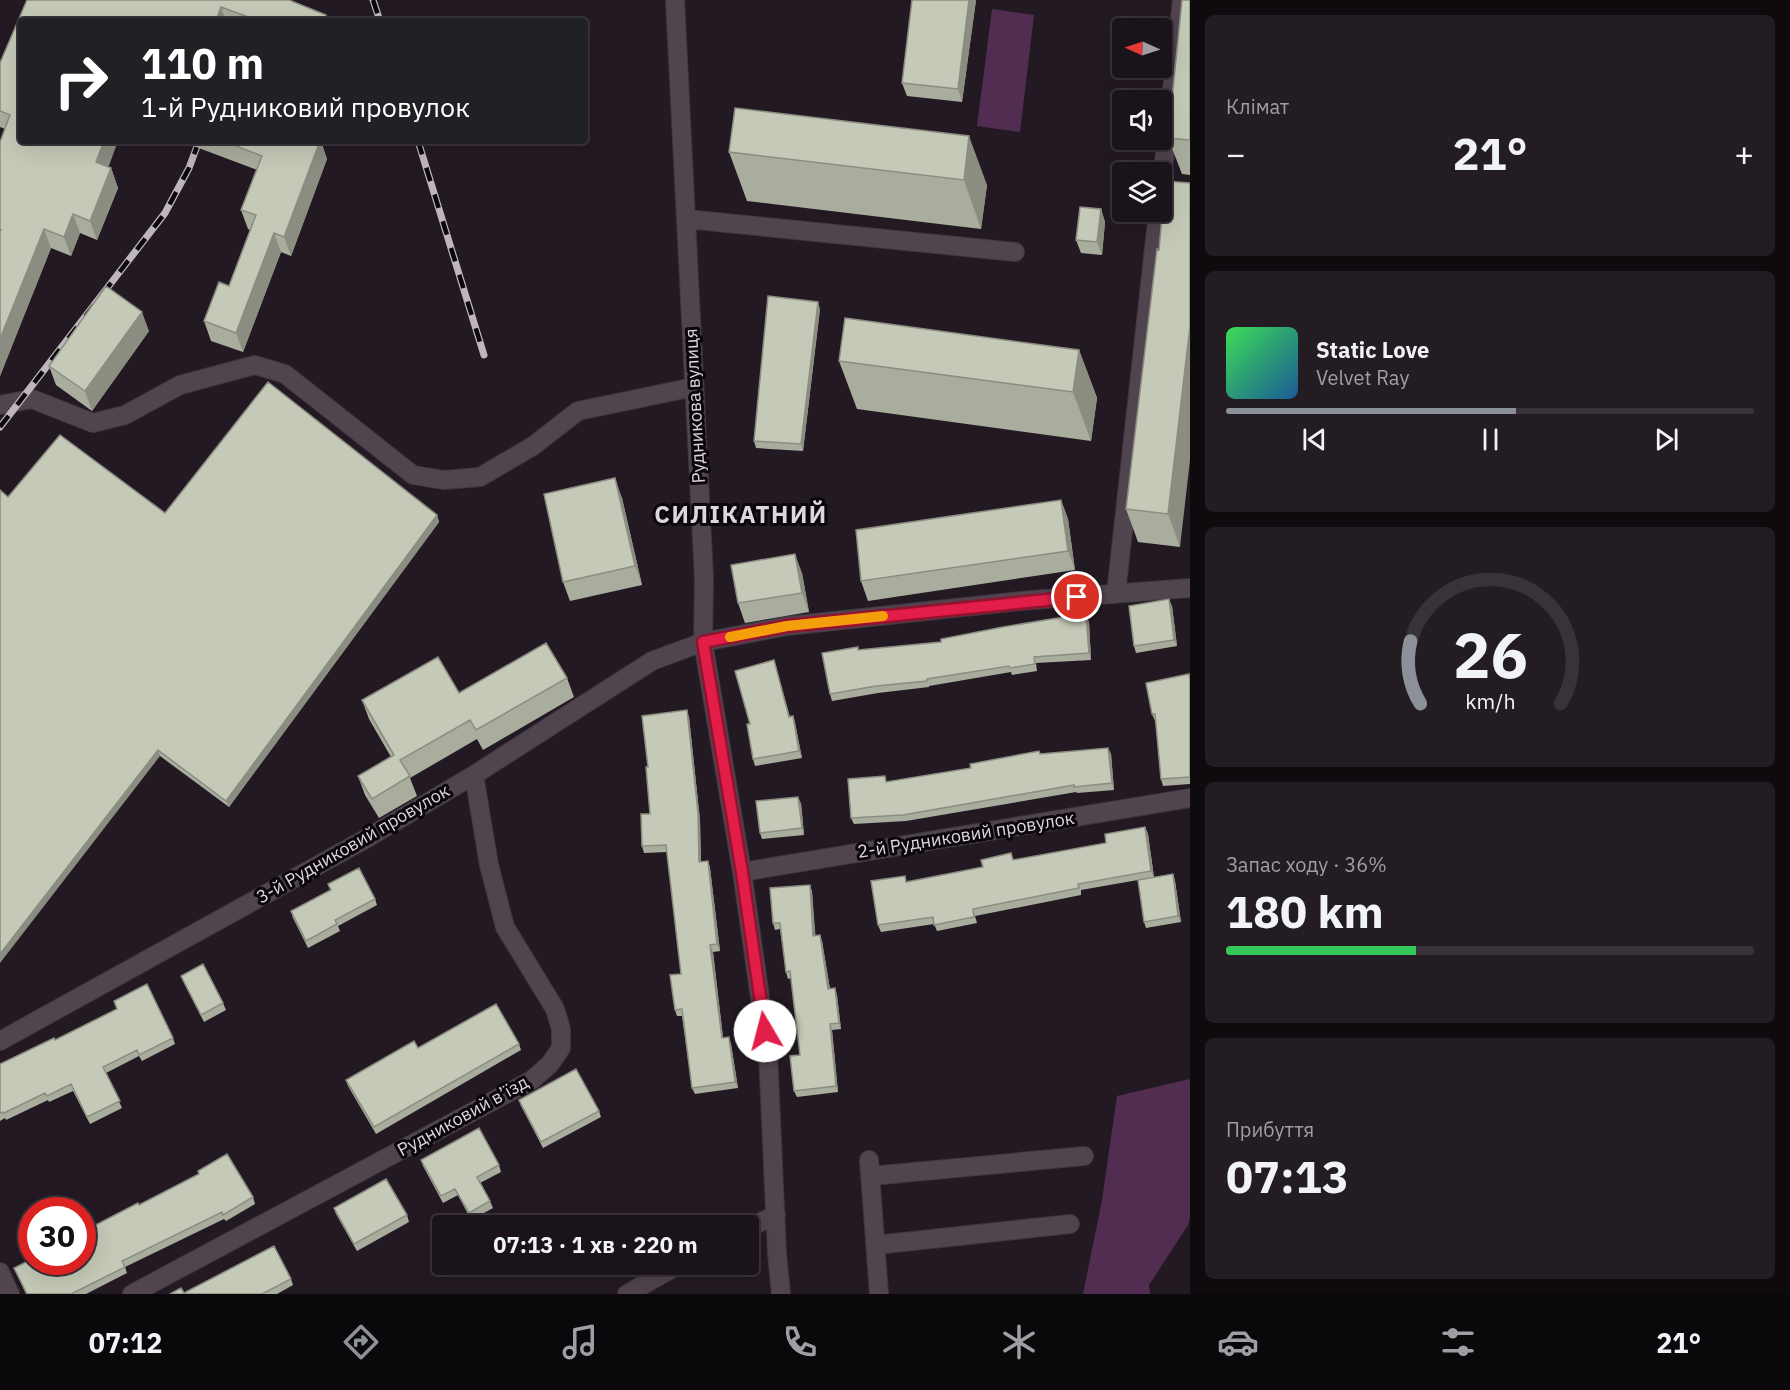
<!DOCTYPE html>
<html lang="uk">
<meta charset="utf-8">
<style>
:root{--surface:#1a131a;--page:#231c23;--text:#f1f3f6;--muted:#9f9ea2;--line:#383239;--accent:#8c9099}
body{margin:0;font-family:"IBM Plex Sans",sans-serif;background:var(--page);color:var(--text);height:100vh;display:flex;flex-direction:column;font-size:22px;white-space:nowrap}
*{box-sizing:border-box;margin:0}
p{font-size:20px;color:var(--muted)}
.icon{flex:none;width:33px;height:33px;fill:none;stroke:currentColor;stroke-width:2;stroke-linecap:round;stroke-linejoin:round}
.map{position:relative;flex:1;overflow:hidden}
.sheet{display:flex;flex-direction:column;gap:15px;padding:15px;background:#0e0a0e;width:600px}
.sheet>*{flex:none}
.banner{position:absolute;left:18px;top:18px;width:570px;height:126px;border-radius:6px;box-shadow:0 6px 24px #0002,0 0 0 2px var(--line);background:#202124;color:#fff;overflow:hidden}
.needle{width:39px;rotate:273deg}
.buttons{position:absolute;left:1112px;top:18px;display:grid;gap:12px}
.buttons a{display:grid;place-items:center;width:60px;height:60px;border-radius:6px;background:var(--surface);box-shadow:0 6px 24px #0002,0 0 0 2px var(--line);font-size:30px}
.speed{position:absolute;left:18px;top:1197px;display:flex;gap:12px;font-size:30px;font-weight:700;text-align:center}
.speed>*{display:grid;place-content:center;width:78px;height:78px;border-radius:50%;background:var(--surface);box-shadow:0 6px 24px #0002,0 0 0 2px var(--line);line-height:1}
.speed .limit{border:9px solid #d22;background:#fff;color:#111}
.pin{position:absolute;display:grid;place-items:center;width:51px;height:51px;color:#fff;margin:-26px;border:3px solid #fff;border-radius:50%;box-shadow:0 2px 6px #0007}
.me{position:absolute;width:66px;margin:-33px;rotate:352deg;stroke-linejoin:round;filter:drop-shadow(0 0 4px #0008)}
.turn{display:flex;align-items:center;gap:21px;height:126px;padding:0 24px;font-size:27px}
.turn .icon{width:78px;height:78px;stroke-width:2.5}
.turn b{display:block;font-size:42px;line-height:51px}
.big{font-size:45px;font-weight:800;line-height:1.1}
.sheet .widget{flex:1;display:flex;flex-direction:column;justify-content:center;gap:9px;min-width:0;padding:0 21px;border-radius:9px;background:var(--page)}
.sheet .dial{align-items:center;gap:0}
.dial svg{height:156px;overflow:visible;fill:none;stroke:var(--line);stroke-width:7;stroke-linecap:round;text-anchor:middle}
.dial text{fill:var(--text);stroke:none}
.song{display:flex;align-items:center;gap:18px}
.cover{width:72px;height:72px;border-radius:9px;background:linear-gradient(135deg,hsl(130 70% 55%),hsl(210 70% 35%))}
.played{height:6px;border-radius:3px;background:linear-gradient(90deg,var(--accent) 55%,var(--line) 55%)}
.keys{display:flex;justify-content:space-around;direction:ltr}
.heat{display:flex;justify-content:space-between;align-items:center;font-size:33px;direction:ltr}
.charge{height:9px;border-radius:4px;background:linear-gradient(90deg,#34c759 36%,var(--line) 0)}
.trip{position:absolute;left:432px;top:1215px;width:327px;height:60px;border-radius:6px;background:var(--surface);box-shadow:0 6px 24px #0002,0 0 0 2px var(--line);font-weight:800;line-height:60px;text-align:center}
.menu{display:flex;height:96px;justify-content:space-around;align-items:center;background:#0a080a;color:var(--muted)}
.menu .icon{width:42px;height:42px}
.menu .current{color:var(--accent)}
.menu b{font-size:27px;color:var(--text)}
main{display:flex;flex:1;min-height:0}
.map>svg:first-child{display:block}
.green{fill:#512e51}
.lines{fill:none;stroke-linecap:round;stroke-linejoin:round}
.minor-casing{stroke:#3e363e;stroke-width:20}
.minor{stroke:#50444f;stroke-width:18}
.rail-casing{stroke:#bdb6bd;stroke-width:7}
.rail{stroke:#0a0609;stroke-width:4.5;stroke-dasharray:14;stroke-linecap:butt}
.wall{fill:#a9ad9d}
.shaded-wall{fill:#8a8d80}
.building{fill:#c5c9b7;stroke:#8a8d80;stroke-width:1.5}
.route-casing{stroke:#92132f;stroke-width:15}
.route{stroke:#e11d48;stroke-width:10}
.slow{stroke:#f59e0b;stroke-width:10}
.labels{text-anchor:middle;stroke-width:6;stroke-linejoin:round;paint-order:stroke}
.street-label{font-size:18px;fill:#ddd6dd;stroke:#0a0609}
.district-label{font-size:24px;font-weight:bold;letter-spacing:1.5px;fill:#ddd6dd;stroke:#0a0609}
</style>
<main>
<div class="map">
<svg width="1190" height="1294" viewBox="0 0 1190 1294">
<rect width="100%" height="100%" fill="#231923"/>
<!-- green -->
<path class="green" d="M992 9 1034 15 1020 132 977 126Z
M1190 1079V1218L1188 1225 1149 1285 1150 1294H1083L1102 1200 1117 1096Z"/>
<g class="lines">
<!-- minor casing -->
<g class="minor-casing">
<path id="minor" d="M675 0 704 579 703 642 742 872 768 1053 777 1254 781 1294
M1161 188 1182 0
M686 219 1015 252
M0 405 32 399 93 423 125 415 180 385 255 365 285 374 413 475 444 480 480 477 533 446 578 411 694 387
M1116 594 1158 212
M742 872 1190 798
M0 1041 369 837 474 775 652 661 703 642 787 626 1020 601 1190 588
M869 1160 879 1294
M871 1176 1084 1156
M748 1228 776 1215
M876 1245 1070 1224
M0 1272 10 1294
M132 1294 532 1080 550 1064 561 1048V1029L555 1009 505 927 489 865 474 775
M627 1294 680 1264"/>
</g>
<!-- minor -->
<use href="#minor" class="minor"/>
<!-- rail casing -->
<g class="rail-casing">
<path id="rail" d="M373 0 380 21
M418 141 484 355
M0 427 165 213 189 168 199 141"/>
</g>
<!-- rail -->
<use href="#rail" class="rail"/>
</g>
<!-- wall -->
<path class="wall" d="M27 0H289L329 21H21L108 167 111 168 118 188 97 240 80 233 71 256 51 248 0 376V142L5 129 0 127V63Z
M912 0H976L962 102 907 96 902 83Z
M1190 0V175L1182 174 1168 138Z
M735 108 987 185 981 229 747 201 729 152Z
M180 141H321L327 159 291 256 281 252 243 352 211 341 204 321 229 286 250 230 248 229 241 210 257 170Z
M1101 209 1105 222 1102 255 1081 253 1076 240Z
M1159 250 1180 547 1138 542 1126 509Z
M820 309 803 451 756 448 754 441Z
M149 331 92 411 56 385 49 366Z
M1079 350 1097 398 1091 441 857 409 839 361Z
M8 497 165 513 437 515 439 522 229 807 160 756Z
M622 498 642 585 570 601 563 582Z
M1061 500 1068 519 1075 570 868 601 861 581Z
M802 573 809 612 745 623 738 603Z
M1172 606 1177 646 1136 653 1134 646Z
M1086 616 1089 622 1091 660 1036 663 1037 671 1012 675 1011 672 929 686V687L878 693 832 701 830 694 859 650 941 642Z
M774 660 790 717 793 716 795 723 802 758 755 766 753 759 750 724Z
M567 678 574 697 483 750 477 739 410 778 417 796 379 818 365 795 358 776 391 757 369 719 362 700 459 693Z
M1190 678V784L1163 786 1161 779 1156 721H1155L1152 714Z
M689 717 700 820 701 862 708 861 710 868 720 951 713 952 723 1038 731 1044 738 1088 695 1094 692 1088 682 1016H677L675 1010 681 974 667 852 644 853 642 846 650 814Z
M1108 748 1111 754 1114 790 1077 793 1076 792 906 821 854 824 851 818 887 782 971 768 1041 754Z
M801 803 804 835 762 839 760 833Z
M1145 827 1148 834 1154 877 1173 874 1175 881 1181 922 1146 928 1144 922 1138 880 1081 890V895L975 916 977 923 937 931 934 924 881 932 878 925 907 882 983 867 1011 853 1013 860 1106 843Z
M328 884 375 899 377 905 338 926 340 931 308 948 293 918 291 911 330 890Z
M810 885 812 892 815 935 822 941 830 989 837 995 841 1029 832 1030 838 1092 797 1097 794 1091 800 1055 791 978 788 979 786 972 780 929 775 930 773 923Z
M181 976 223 1003 226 1010 204 1022 184 983Z
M114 1001 173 1038 175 1044 142 1061 139 1056 106 1073 122 1108 90 1124 73 1091 49 1102 48 1100 6 1120 5 1118 0 1121V1064L55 1040 117 1009Z
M519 1044 521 1050 376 1134 348 1086 346 1080Z
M519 1100 599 1111 601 1117 543 1148 521 1106Z
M421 1160 499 1165 501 1172 480 1183 490 1201 493 1208 471 1220 458 1195 443 1203 423 1166Z
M198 1171 253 1197 255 1204 226 1221 224 1219 125 1267 127 1273 86 1294H26L14 1268 199 1175Z
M334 1208 407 1215 409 1222 357 1251 336 1214Z
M291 1279 293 1285 277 1294H170L184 1293Z"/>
<!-- shaded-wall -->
<path class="shaded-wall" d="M969 0H976L962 102 958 89Z
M221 7 226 21H216Z
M326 15 329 21H324Z
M969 136 987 185 981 229 964 180Z
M104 141H118L103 182 96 162Z
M320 141 327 159 291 256 284 237Z
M111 168 118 188 97 240 90 221Z
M1101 209 1105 222 1102 255 1097 242Z
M73 214 80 233 71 256 64 237Z
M44 229 51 248 0 376V339Z
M274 233 281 252 243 352 236 333Z
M818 302 820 309 803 451 801 444Z
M142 312 149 331 92 411 85 391Z
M1190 326V460L1180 547 1168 514Z
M1079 350 1097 398 1091 441 1073 392Z
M615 478 622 498 642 585 635 566Z
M1061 500 1068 519 1075 570 1068 551Z
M437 515 439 522 229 807 226 801Z
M795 554 802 573 809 612 802 593Z
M1169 599 1172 606 1177 646 1174 640Z
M1086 616 1089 622 1091 660 1089 653Z
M687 710 689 717 700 820 701 869 699 862Z
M793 716 795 723 802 758 799 751Z
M1108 748 1111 754 1114 790 1112 783Z
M158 750 160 756 0 963V954Z
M798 797 801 803 804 835 802 828Z
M1145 827 1148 834 1154 878 1151 871Z
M708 861 710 868 720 951 717 944Z
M1173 874 1175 881 1181 922 1178 916Z
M810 885 812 892 816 942 813 936Z
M820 935 822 941 831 995 828 989Z
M710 945 713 952 724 1045 722 1038Z
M835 988 837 995 841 1029 839 1023Z
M830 1024 832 1030 838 1092 836 1086Z
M729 1037 731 1044 738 1088 735 1082Z"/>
<!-- building -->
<path class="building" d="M27 0H289L326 15 324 21H259L221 7 216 21H21V141H104L96 162 111 168 90 221 73 214 64 237 44 229 0 339V232L1 230H0V142L10 115 0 111V63Z
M912 0H969L958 89 902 83Z
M1182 0H1190V140L1168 138Z
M735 108 969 136 964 180 729 152Z
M223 141H320L284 237 274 233 236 333 204 321 219 282 229 286 256 215 241 210 262 156Z
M1165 181 1190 183V326L1168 514 1126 509 1157 249 1159 250Z
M1080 207 1101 209 1097 242 1076 240Z
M106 286 142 312 85 391 49 366Z
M768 296 818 302 801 444 754 441Z
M845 318 1079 350 1073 392 839 361Z
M268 382 437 515 226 801 158 750 0 954V490L8 497 60 435 165 513Z
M615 478 635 566 563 582 544 494Z
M1061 500 1068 551 861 581 856 530Z
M795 554 802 593 738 603 731 565Z
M1169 599 1174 640 1134 646 1129 606Z
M1086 616 1089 653 1034 657 1035 664 1010 668 1009 666 927 679V681L876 686 830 694 822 653 858 647V650L941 642V639L1003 627 1064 617Z
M546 643 567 678 476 730 470 720 400 760 410 776 372 799 358 776 394 755 362 700 438 657 459 693Z
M774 660 789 717 793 716 799 751 753 759 747 724H750L735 671Z
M1189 674 1190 680V777L1161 779 1155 714H1152L1146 683Z
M687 710 698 813 699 862 708 861 717 944 710 945 722 1038 729 1037 735 1082 692 1088 682 1009 675 1010 670 975 681 974 666 845 642 846 641 814H650L646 767H648L642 716Z
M1108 748 1112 783 1074 787V785L903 815 851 818 848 779 885 776 886 782 971 768 970 764 1039 751 1040 754Z
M798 797 802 828 760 833 756 801Z
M1145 827 1151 871 1078 884 1079 888 973 909 974 917 934 925 933 917 878 925 871 881 905 876 906 882 983 867 981 860 1011 853 1013 860 1106 843 1105 834Z
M359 868 375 899 335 920 337 924 306 941 291 911 331 890 328 884Z
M1173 874 1178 916 1144 922 1138 880Z
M810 885 813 936 820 935 828 989 835 988 839 1023 830 1024 836 1086 794 1091 790 1056 800 1055 790 971 786 972 780 923H773L770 888Z
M203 964 223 1003 201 1015 181 976Z
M147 984 173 1038 139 1055 137 1050 103 1067 120 1101 87 1117 71 1084 47 1096 45 1093 4 1113 3 1112 0 1113V1064L54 1038 55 1040 117 1009 114 1001Z
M496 1004 519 1044 374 1127 346 1080 414 1041 418 1048Z
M576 1069 599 1111 541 1142 519 1100Z
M479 1128 499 1165 477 1177 490 1201 469 1213 455 1189 441 1196 421 1160Z
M227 1154 253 1197 223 1215 222 1212 122 1261 125 1267 71 1294H27L14 1268 32 1259V1262H82V1232L138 1203 139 1205 199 1174 198 1171Z
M386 1179 407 1215 354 1244 334 1208Z
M274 1246 291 1279 262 1294H170L181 1288 184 1293Z"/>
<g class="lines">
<!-- route casing -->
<g class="route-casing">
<path id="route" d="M765 1031 742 872 703 642 787 626 1077 597"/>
</g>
<!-- route -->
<use href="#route" class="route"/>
<!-- slow -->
<path class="slow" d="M730 637 787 626 883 616"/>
</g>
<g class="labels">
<!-- street labels -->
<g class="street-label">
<text transform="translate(695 406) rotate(-93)" y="6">Рудникова вулиця</text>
<text transform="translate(966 835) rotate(-9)" y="6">2-й Рудниковий провулок</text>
<text transform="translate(353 844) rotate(-30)" y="6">3-й Рудниковий провулок</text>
<text transform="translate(463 1116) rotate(-29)" y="6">Рудниковий в’їзд</text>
</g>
<!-- district labels -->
<g class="district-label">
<text x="741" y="523">СИЛІКАТНИЙ</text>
</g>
</g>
</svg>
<div class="buttons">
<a><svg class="needle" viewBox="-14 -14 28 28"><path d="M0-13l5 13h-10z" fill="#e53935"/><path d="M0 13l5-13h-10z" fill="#9f9ea2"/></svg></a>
<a><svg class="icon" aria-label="sound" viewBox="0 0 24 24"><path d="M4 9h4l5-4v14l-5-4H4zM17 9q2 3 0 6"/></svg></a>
<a><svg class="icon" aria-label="layers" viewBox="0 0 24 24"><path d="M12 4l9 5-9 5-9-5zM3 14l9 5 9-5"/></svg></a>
</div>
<div class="speed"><div class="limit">30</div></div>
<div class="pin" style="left:1077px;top:597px;background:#d93025"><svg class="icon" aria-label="arrive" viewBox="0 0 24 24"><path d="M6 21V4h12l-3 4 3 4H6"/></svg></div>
<svg class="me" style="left:765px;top:1031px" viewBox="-20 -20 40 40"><circle r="19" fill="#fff"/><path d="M0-13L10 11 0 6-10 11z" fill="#e11d48"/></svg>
<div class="trip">07:13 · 1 хв · 220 m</div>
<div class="banner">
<div class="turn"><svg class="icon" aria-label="right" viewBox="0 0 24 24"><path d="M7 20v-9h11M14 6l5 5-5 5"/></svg><div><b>110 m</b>1-й Рудниковий провулок</div></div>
</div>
</div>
<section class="sheet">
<div class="widget"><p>Клімат</p>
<div class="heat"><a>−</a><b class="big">21°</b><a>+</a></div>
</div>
<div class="widget">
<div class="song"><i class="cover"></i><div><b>Static Love</b><p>Velvet Ray</p></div></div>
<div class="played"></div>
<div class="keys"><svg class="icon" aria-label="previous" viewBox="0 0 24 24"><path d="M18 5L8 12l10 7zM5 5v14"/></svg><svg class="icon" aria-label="pause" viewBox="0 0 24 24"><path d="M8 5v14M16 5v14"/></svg><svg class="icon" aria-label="next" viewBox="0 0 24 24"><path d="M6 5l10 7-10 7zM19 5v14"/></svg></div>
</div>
<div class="widget dial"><svg viewBox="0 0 100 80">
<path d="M14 69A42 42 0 1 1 86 69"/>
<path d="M14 69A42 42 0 0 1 9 37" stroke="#8c9099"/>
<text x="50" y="56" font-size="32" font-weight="700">26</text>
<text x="50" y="72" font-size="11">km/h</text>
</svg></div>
<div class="widget"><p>Запас ходу · 36%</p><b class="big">180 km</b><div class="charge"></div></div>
<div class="widget"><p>Прибуття</p><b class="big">07:13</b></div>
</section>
</main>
<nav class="menu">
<b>07:12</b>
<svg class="icon current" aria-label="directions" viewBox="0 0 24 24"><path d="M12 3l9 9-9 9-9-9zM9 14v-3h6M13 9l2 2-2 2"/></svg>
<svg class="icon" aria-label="music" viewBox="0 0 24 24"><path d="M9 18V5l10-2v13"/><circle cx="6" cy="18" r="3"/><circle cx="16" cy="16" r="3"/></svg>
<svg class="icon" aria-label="phone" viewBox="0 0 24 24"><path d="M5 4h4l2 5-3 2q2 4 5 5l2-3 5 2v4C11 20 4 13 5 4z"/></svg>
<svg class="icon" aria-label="climate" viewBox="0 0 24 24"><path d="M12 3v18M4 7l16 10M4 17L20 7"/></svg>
<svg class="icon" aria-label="car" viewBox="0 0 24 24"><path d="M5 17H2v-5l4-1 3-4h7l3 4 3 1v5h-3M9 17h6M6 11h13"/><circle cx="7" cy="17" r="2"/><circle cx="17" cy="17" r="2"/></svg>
<svg class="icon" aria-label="filters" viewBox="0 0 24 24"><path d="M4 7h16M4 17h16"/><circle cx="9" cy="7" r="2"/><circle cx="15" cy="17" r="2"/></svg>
<b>21°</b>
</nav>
